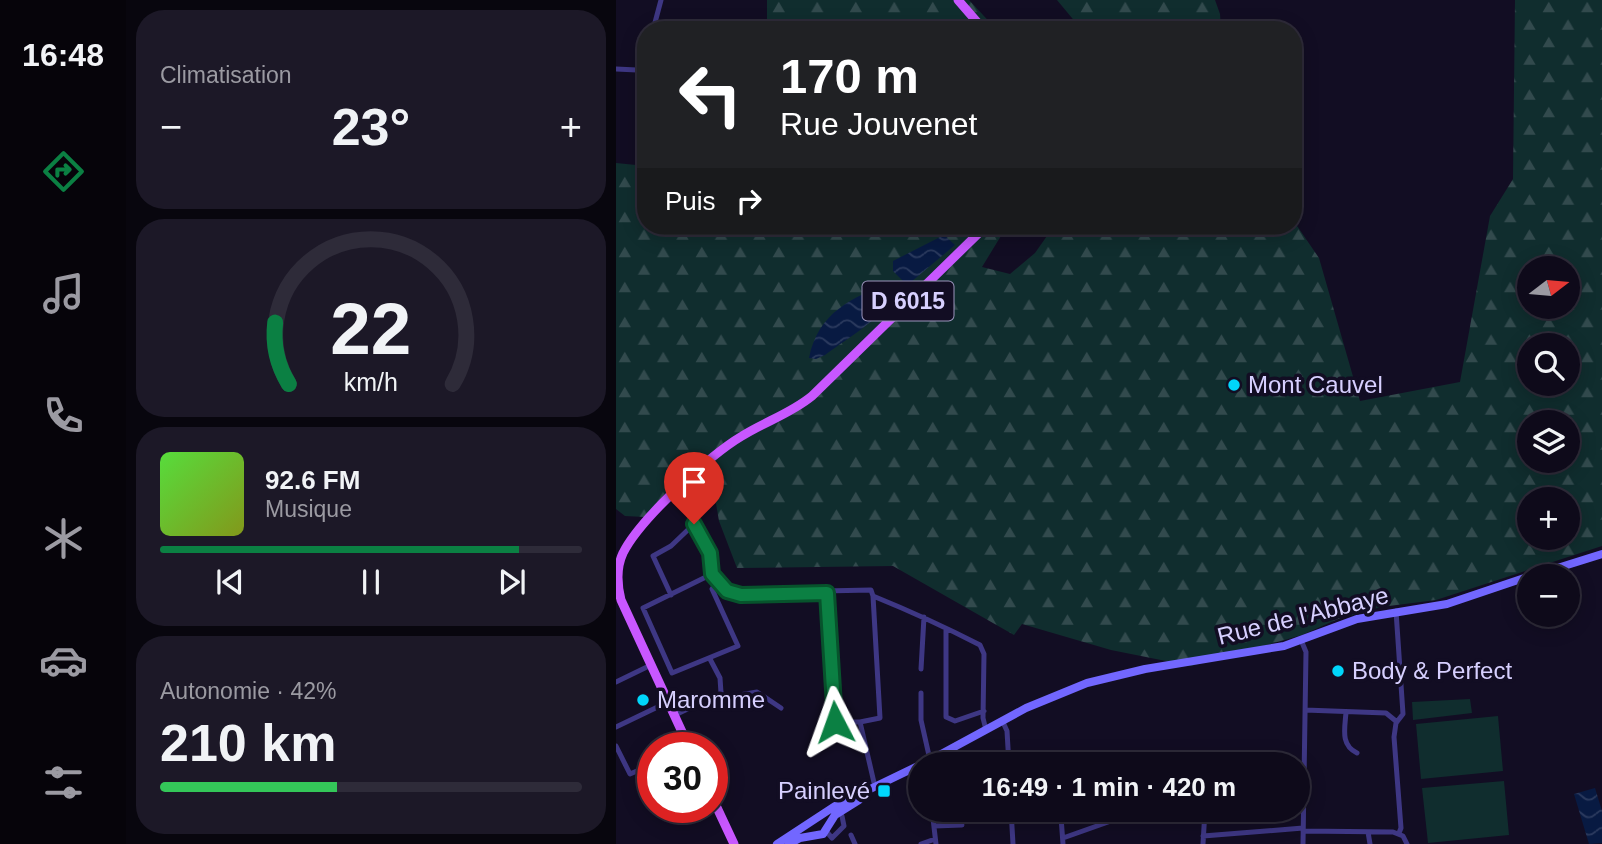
<!DOCTYPE html>
<html lang="fr">
<meta charset="utf-8">
<style>
:root{--surface:#0e0a1a;--page:#1c1827;--text:#f1f3f6;--muted:#9b9aa2;--line:#2e2b39;--accent:#0b8043}
body{margin:0;font-family:Helvetica,sans-serif;background:var(--page);color:var(--text);height:100vh;display:flex;flex-direction:column;font-size:26px;white-space:nowrap}
*{box-sizing:border-box;margin:0}
p{font-size:23px;color:var(--muted)}
.icon{flex:none;width:38px;height:38px;fill:none;stroke:currentColor;stroke-width:2;stroke-linecap:round;stroke-linejoin:round}
.map{position:relative;flex:1;overflow:hidden}
.sheet{display:flex;flex-direction:column;gap:10px;padding:10px;background:#08060e;width:490px}
.sheet>*{flex:none}
.banner{position:absolute;left:21px;top:21px;width:665px;height:214px;border-radius:28px;box-shadow:0 4px 18px #0003,0 0 0 2px var(--line);background:#202124;color:#fff;overflow:hidden}
.needle{width:46px;rotate:74deg}
.buttons{position:absolute;left:901px;top:256px;display:grid;gap:14px}
.buttons a{display:grid;place-items:center;width:63px;height:63px;border-radius:50%;background:var(--surface);box-shadow:0 4px 18px #0003,0 0 0 2px var(--line);font-size:35px}
.speed{position:absolute;left:21px;top:732px;display:flex;gap:14px;font-size:35px;font-weight:700;text-align:center}
.speed>*{display:grid;place-content:center;width:91px;height:91px;border-radius:50%;background:var(--surface);box-shadow:0 4px 18px #0003,0 0 0 2px var(--line);line-height:1}
.speed .limit{border:10px solid #d22;background:#fff;color:#111}
.pin{position:absolute;display:grid;place-items:center;width:60px;height:60px;color:#fff;margin:-72px -30px;border-radius:50% 50% 50% 0;rotate:-45deg;box-shadow:0 0 7px #0007}
.pin .icon{rotate:45deg}
.me{position:absolute;width:77px;margin:-38px;rotate:356deg;stroke-linejoin:round;filter:drop-shadow(0 0 5px #0008)}
.turn{display:flex;align-items:center;gap:24px;height:147px;padding:0 28px;font-size:32px}
.turn .icon{width:91px;height:91px;stroke-width:2.5}
.turn b{display:block;font-size:49px;line-height:60px}
.then{display:flex;align-items:center;height:66px;padding:0 28px;background:#0003;gap:14px;font-size:26px}
.big{font-size:52px;font-weight:600;line-height:1.1}
.sheet .tile{flex:1;display:flex;flex-direction:column;justify-content:center;gap:10px;min-width:0;padding:0 24px;border-radius:28px;background:var(--page)}
.sheet .dial{align-items:center;gap:0}
.dial svg{height:182px;overflow:visible;fill:none;stroke:var(--line);stroke-width:7;stroke-linecap:round;text-anchor:middle}
.dial text{fill:var(--text);stroke:none}
.song{display:flex;align-items:center;gap:21px}
.cover{width:84px;height:84px;border-radius:10px;background:linear-gradient(135deg,hsl(110 70% 55%),hsl(70 70% 35%))}
.played{height:7px;border-radius:4px;background:linear-gradient(90deg,var(--accent) 85%,var(--line) 85%)}
.keys{display:flex;justify-content:space-around;direction:ltr}
.heat{display:flex;justify-content:space-between;align-items:center;font-size:38px;direction:ltr}
.charge{height:10px;border-radius:5px;background:linear-gradient(90deg,#34c759 42%,var(--line) 0)}
.trip{position:absolute;left:292px;top:752px;width:402px;height:70px;border-radius:35px;background:var(--surface);box-shadow:0 4px 18px #0003,0 0 0 2px var(--line);font-weight:600;line-height:70px;text-align:center}
main{display:flex;flex:1;min-height:0}
.dock{display:flex;flex-direction:column;width:126px;justify-content:space-around;align-items:center;background:#06040a;color:var(--muted)}
.dock .icon{width:49px;height:49px}
.dock .current{color:var(--accent)}
.dock b{font-size:32px;color:var(--text)}
.map>svg:first-child{display:block}
.green{fill:#102d2e}
.forest{fill:url(#forest-firs);fill-rule:evenodd}
.water{fill:url(#water-waves)}
.lines{fill:none;stroke-linecap:round;stroke-linejoin:round}
.street{stroke:#3e3784;stroke-width:5}
.secondary{stroke:#7267ff;stroke-width:8}
.primary{stroke:#c857ff;stroke-width:9}
.route-casing{stroke:#07532c;stroke-width:18}
.route{stroke:#0b8043;stroke-width:12}
.poi-dot{fill:#00d6fb;stroke:#120d23;stroke-width:2.5}
.labels{text-anchor:middle;stroke-width:7;stroke-linejoin:round;paint-order:stroke}
.shield{fill:#120d23;stroke:#9c96bd;stroke-width:2}
.shield-label{font-size:23px;font-weight:bold;fill:#d7d0ff}
.poi-label{font-size:24px;fill:#d7d0ff;stroke:#120d23;text-anchor:start}
.street-label{font-size:24px;fill:#d7d0ff;stroke:#120d23}
</style>
<main>
<nav class="dock">
<b>16:48</b>
<svg class="icon current" aria-label="directions" viewBox="0 0 24 24"><path d="M12 3l9 9-9 9-9-9zM9 14v-3h6M13 9l2 2-2 2"/></svg>
<svg class="icon" aria-label="music" viewBox="0 0 24 24"><path d="M9 18V5l10-2v13"/><circle cx="6" cy="18" r="3"/><circle cx="16" cy="16" r="3"/></svg>
<svg class="icon" aria-label="phone" viewBox="0 0 24 24"><path d="M5 4h4l2 5-3 2q2 4 5 5l2-3 5 2v4C11 20 4 13 5 4z"/></svg>
<svg class="icon" aria-label="climate" viewBox="0 0 24 24"><path d="M12 3v18M4 7l16 10M4 17L20 7"/></svg>
<svg class="icon" aria-label="car" viewBox="0 0 24 24"><path d="M5 17H2v-5l4-1 3-4h7l3 4 3 1v5h-3M9 17h6M6 11h13"/><circle cx="7" cy="17" r="2"/><circle cx="17" cy="17" r="2"/></svg>
<svg class="icon" aria-label="filters" viewBox="0 0 24 24"><path d="M4 7h16M4 17h16"/><circle cx="9" cy="7" r="2"/><circle cx="15" cy="17" r="2"/></svg>
</nav>
<section class="sheet">
<div class="tile"><p>Climatisation</p>
<div class="heat"><a>−</a><b class="big">23°</b><a>+</a></div>
</div>
<div class="tile dial"><svg viewBox="0 0 100 80">
<path d="M14 69A42 42 0 1 1 86 69"/>
<path d="M14 69A42 42 0 0 1 8 42" stroke="#0b8043"/>
<text x="50" y="56" font-size="32" font-weight="700">22</text>
<text x="50" y="72" font-size="11">km/h</text>
</svg></div>
<div class="tile">
<div class="song"><i class="cover"></i><div><b>92.6 FM</b><p>Musique</p></div></div>
<div class="played"></div>
<div class="keys"><svg class="icon" aria-label="previous" viewBox="0 0 24 24"><path d="M18 5L8 12l10 7zM5 5v14"/></svg><svg class="icon" aria-label="pause" viewBox="0 0 24 24"><path d="M8 5v14M16 5v14"/></svg><svg class="icon" aria-label="next" viewBox="0 0 24 24"><path d="M6 5l10 7-10 7zM19 5v14"/></svg></div>
</div>
<div class="tile"><p>Autonomie · 42%</p><b class="big">210 km</b><div class="charge"></div></div>
</section>
<div class="map">
<svg width="986" height="844" viewBox="0 0 986 844">
<defs>
<pattern id="forest-firs" width="22" height="20" patternUnits="userSpaceOnUse" patternTransform="scale(1.75)"><rect width="22" height="20" fill="#102d2e"/><path d="M5 1l3.5 6h-7zM16 11l3.5 6h-7z" fill="#324a4d"/></pattern>
<pattern id="water-waves" width="16" height="10" patternUnits="userSpaceOnUse" patternTransform="scale(1.75)"><rect width="16" height="10" fill="#081a42"/><path d="M0 5q4-4 8 0t8 0" fill="none" stroke="#2b3a5e"/></pattern>
</defs>
<rect width="100%" height="100%" fill="#120d23"/>
<!-- green -->
<path class="green" d="M854 699 856 713 797 720 796 702Z
M882 716 887 771 805 779 800 724Z
M888 781 893 835 812 843 806 788Z"/>
<!-- forest -->
<path class="forest" d="M151 0H353L381 30H151Z
M441 0H599L604 14 605 30H466Z
M899 0H986V546L820 600 765 607 722 619 686 635 575 666 495 650 406 624 398 635 277 566 121 568 103 521 97 486 77 461 29 517 9 516 0 509V163L30 166V226H391L366 267 394 274 419 253 438 226H677V220L703 258 744 401 844 382 874 216 897 179ZM914 268H952V306H914ZM914 345H952V383H914ZM914 422H952V460H914ZM914 499H952V537H914Z"/>
<!-- water -->
<path class="water" d="M328 235 339 245 295 282 287 281 277 271V261Z
M276 282 280 287C270 318 234 336 209 355L200 359 193 358C202 312 237 297 276 282Z
M979 788 986 811V843L973 844 958 794Z"/>
<g class="lines">
<!-- street -->
<path class="street" d="M37 30 45 0
M0 69 21 70 30 57
M96 574 27 608 56 673 122 646 96 589 101 582
M211 593 220 722
M55 595 37 556 55 546 78 524C100 547 85 580 116 593L255 590 257 596C294 611 329 627 364 645L368 654 367 718 370 730
M780 611 787 714 780 723 778 737 785 828 783 833
M330 630V717L339 721 368 711
M685 640 690 652 687 844
M305 669 308 617
M0 682 35 665
M105 693 112 697 141 692 165 708
M305 693V720L314 760
M689 710 770 713 781 722
M730 712C729 728 724 745 741 753
M59 715 105 693 104 678 94 659
M386 720 391 731 393 765
M244 722 259 787
M0 727 52 702
M207 741 209 730 220 722H244L264 718 257 596
M0 746 14 774 37 764
M215 792 237 798
M316 810 320 844
M395 810 397 844
M318 826 346 825
M210 831 216 838 228 826 226 816
M687 831 777 832 787 836 791 844
M752 832 754 844
M235 835 239 844
M587 836 687 828
M447 838 526 810
M305 844 319 839
M447 844 445 817 448 811
M587 844 589 810"/>
<!-- secondary -->
<path class="secondary" d="M916 576 986 554
M305 765 410 708 471 683 529 669 668 646 741 619 831 604 914 576
M161 844 219 806 304 765
M173 844 184 838 207 834 219 815 243 800"/>
<!-- primary -->
<path class="primary" d="M342 0 368 30
M73 747 5 600C1 584 0 568 7 553 24 519 94 455 126 436 150 421 174 414 196 396L370 226
M96 797 118 844"/>
</g>
<g class="lines">
<!-- route casing -->
<g class="route-casing">
<path id="route" d="M78 524 94 553 96 574 111 591 125 595 211 593 219 722"/>
</g>
<!-- route -->
<use href="#route" class="route"/>
</g>
<!-- markers -->
<g class="poi-dot">
<circle cx="618" cy="385" r="7"/>
<circle cx="722" cy="671" r="7"/>
<circle cx="27" cy="700" r="7"/>
<rect x="261" y="784" width="14" height="14" rx="3.5"/>
</g>
<g class="labels">
<!-- shield labels -->
<rect class="shield" x="246.5" y="281.5" width="91" height="39" rx="5"/>
<g class="shield-label">
<text x="292" y="309">D 6015</text>
</g>
<!-- poi labels -->
<g class="poi-label">
<text x="632" y="393">Mont Cauvel</text>
<text x="736" y="679">Body &amp; Perfect</text>
<text x="41" y="708">Maromme</text>
<text x="254" y="799" text-anchor="end">Painlevé</text>
</g>
<!-- street labels -->
<g class="street-label">
<text transform="translate(687 616) rotate(-14)" y="8">Rue de l'Abbaye</text>
</g>
</g>
</svg>
<div class="buttons">
<a><svg class="needle" viewBox="-14 -14 28 28"><path d="M0-13l5 13h-10z" fill="#e53935"/><path d="M0 13l5-13h-10z" fill="#9b9aa2"/></svg></a>
<a><svg class="icon" aria-label="search" viewBox="0 0 24 24"><circle cx="10" cy="10" r="6"/><path d="M15 15l6 6"/></svg></a>
<a><svg class="icon" aria-label="layers" viewBox="0 0 24 24"><path d="M12 4l9 5-9 5-9-5zM3 14l9 5 9-5"/></svg></a>
<a>+</a>
<a>−</a>
</div>
<div class="speed"><div class="limit">30</div></div>
<div class="pin" style="left:78px;top:524px;background:#d93025"><svg class="icon" aria-label="arrive" viewBox="0 0 24 24"><path d="M6 21V4h12l-3 4 3 4H6"/></svg></div>
<svg class="me" style="left:219px;top:722px" viewBox="-20 -20 40 40"><path d="M0-17L14 15 0 8-14 15z" fill="#0b8043" stroke="#fff" stroke-width="4"/></svg>
<div class="trip">16:49 · 1 min · 420 m</div>
<div class="banner">
<div class="turn"><svg class="icon" aria-label="left" viewBox="0 0 24 24"><path d="M17 20v-9H6M10 6l-5 5 5 5"/></svg><div><b>170 m</b>Rue Jouvenet</div></div>
<div class="then">Puis<svg class="icon" aria-label="right" viewBox="0 0 24 24"><path d="M7 20v-9h11M14 6l5 5-5 5"/></svg></div>
</div>
</div>
</main>
